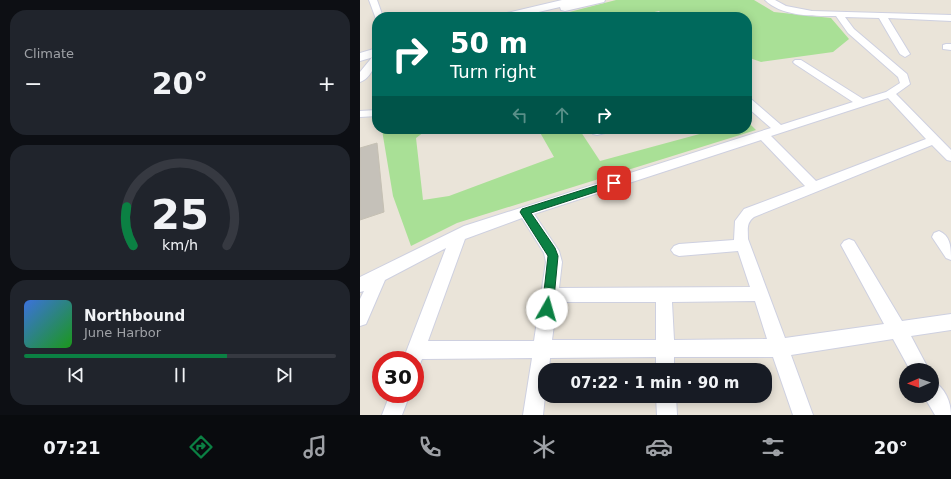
<!DOCTYPE html>
<meta charset="utf-8">
<style>
:root{--surface:#171b24;--page:#20242c;--text:#f1f3f6;--muted:#9ea1a6;--line:#363941;--accent:#0b8043}
body{margin:0;font-family:"DejaVu Sans",sans-serif;background:var(--page);color:var(--text);height:100vh;display:flex;flex-direction:column;font-size:15px;white-space:nowrap}
*{box-sizing:border-box;margin:0}
p{font-size:13px;color:var(--muted)}
.icon{flex:none;width:22px;height:22px;fill:none;stroke:currentColor;stroke-width:2;stroke-linecap:round;stroke-linejoin:round}
.map{position:relative;flex:1;overflow:hidden}
.drawer{display:flex;flex-direction:column;gap:10px;padding:10px;background:#0d0f14;width:360px}
.drawer>*{flex:none}
.guide{position:absolute;left:12px;top:12px;width:380px;height:122px;border-radius:16px;box-shadow:0 2px 10px #0003;background:#00695c;color:#fff;overflow:hidden}
.needle{width:26px;rotate:268deg}
.tools{position:absolute;left:539px;top:363px;display:grid;gap:8px}
.tools a{display:grid;place-items:center;width:40px;height:40px;border-radius:50%;background:var(--surface);box-shadow:0 2px 10px #0003;font-size:20px}
.speed{position:absolute;left:12px;top:351px;display:flex;gap:8px;font-size:20px;font-weight:700;text-align:center}
.speed>*{display:grid;place-content:center;width:52px;height:52px;border-radius:50%;background:var(--surface);box-shadow:0 2px 10px #0003;line-height:1}
.speed .limit{border:6px solid #d22;background:#fff;color:#111}
.pin{position:absolute;display:grid;place-items:center;width:34px;height:34px;color:#fff;margin:-17px;border-radius:8px;box-shadow:0 2px 6px #0006}
.me{position:absolute;width:44px;margin:-22px;rotate:7deg;stroke-linejoin:round;filter:drop-shadow(0 0 3px #0008)}
.turn{display:flex;align-items:center;gap:14px;height:84px;padding:0 12px;font-size:18px}
.turn .icon{width:52px;height:52px;stroke-width:2.5}
.turn b{display:block;font-size:28px;line-height:34px}
.lanes{display:flex;align-items:center;height:38px;padding:0 12px;background:#0003;justify-content:center;gap:20px;direction:ltr}
.lanes .off{opacity:.35}
.big{font-size:30px;font-weight:700;line-height:1.1}
.drawer .tile{flex:1;display:flex;flex-direction:column;justify-content:center;gap:6px;min-width:0;padding:0 14px;border-radius:16px;background:var(--page)}
.drawer .dial{align-items:center;gap:0}
.dial svg{height:104px;overflow:visible;fill:none;stroke:var(--line);stroke-width:7;stroke-linecap:round;text-anchor:middle}
.dial text{fill:var(--text);stroke:none}
.song{display:flex;align-items:center;gap:12px}
.cover{width:48px;height:48px;border-radius:6px;background:linear-gradient(135deg,hsl(220 70% 55%),hsl(120 70% 35%))}
.played{height:4px;border-radius:2px;background:linear-gradient(90deg,var(--accent) 65%,var(--line) 65%)}
.keys{display:flex;justify-content:space-around;direction:ltr}
.heat{display:flex;justify-content:space-between;align-items:center;font-size:22px;direction:ltr}
.trip{position:absolute;left:178px;top:363px;width:234px;height:40px;border-radius:16px;background:var(--surface);box-shadow:0 2px 10px #0003;font-weight:700;line-height:40px;text-align:center}
.dock{display:flex;height:64px;justify-content:space-around;align-items:center;background:#090b0e;color:var(--muted)}
.dock .icon{width:28px;height:28px}
.dock .on{color:var(--accent)}
.dock b{font-size:18px;color:var(--text)}
main{display:flex;flex:1;min-height:0}
.map>svg:first-child{display:block}
.green{fill:#a9e096}
.building{fill:#c5c1b9;stroke:#c5c0b3}
.lines{fill:none;stroke-linecap:round;stroke-linejoin:round}
.street-casing{stroke:#ced0e0;stroke-width:2}
.secondary-casing{stroke:#ced0e0;stroke-width:2}
.street{fill:#fff;fill-rule:evenodd}
.secondary{fill:#fff;fill-rule:evenodd}
.route{fill:#0b8043;stroke:#07532c}
</style>
<main>
<section class="drawer">
<div class="tile"><p>Climate</p>
<div class="heat"><a>−</a><b class="big">20°</b><a>+</a></div>
</div>
<div class="tile dial"><svg viewBox="0 0 100 80">
<path d="M14 69A42 42 0 1 1 86 69"/>
<path d="M14 69A42 42 0 0 1 9 39" stroke="#0b8043"/>
<text x="50" y="56" font-size="32" font-weight="700">25</text>
<text x="50" y="72" font-size="11">km/h</text>
</svg></div>
<div class="tile">
<div class="song"><i class="cover"></i><div><b>Northbound</b><p>June Harbor</p></div></div>
<div class="played"></div>
<div class="keys"><svg class="icon" aria-label="previous" viewBox="0 0 24 24"><path d="M18 5L8 12l10 7zM5 5v14"/></svg><svg class="icon" aria-label="pause" viewBox="0 0 24 24"><path d="M8 5v14M16 5v14"/></svg><svg class="icon" aria-label="next" viewBox="0 0 24 24"><path d="M6 5l10 7-10 7zM19 5v14"/></svg></div>
</div>
</section>
<div class="map">
<svg width="591" height="415" viewBox="0 0 591 415">
<rect width="100%" height="100%" fill="#eae4d9"/>
<!-- green -->
<path class="green" d="M256 0H394L414 12 471 18 489 39 473 52 401 62 387 57V17H363L358 14 345 17H305L299 11 272 17H190Z
M387 121 396 130 97 223 51 246 33 196 22 130 68 129 56 138 63 200 89 196 194 157 178 129H219L240 161 358 129H387Z"/>
<!-- building -->
<path class="building" d="M17 143 24 212 0 220V148Z"/>
<g class="lines">
<!-- street casing -->
<g class="street-casing">
<path id="street" d="M9 0H17L23 17H17L16 19Z
M405 0H415L426 6 452 11 591 15V21L528 18 550 54 545 57 540 54 519 18 485 17 494 29 547 74 550 84 536 94 591 150V161L587 160 572 145 394 217C386 223 388 230 388 239L425 338 524 324 481 245 484 241 489 239 494 241 542 321 591 314V330L551 336 569 370H550L533 339 431 355 453 415H433L413 357H314V370H296V357L190 358 189 370H185V396L183 415H163L172 358 62 359 59 366 55 368V360H43L86 248 25 280 6 324 0 326V299L4 291 0 292V277L104 226 411 128 387 107V98L391 99 421 125 493 102 435 64 433 62 435 60H441L503 99 526 92 540 83 538 77 488 33 476 16C455 16 422 17 405 0ZM528 98 566 139 456 181 411 136ZM401 140 445 186 384 209 375 221 374 240 319 244 314 246 311 250 314 254 319 256 378 251 390 287 199 288 202 262 199 251 174 214ZM162 218 184 253 186 262 174 341H68L105 239ZM395 301 407 339 314 340 312 302ZM197 302H296V340H192Z
M174 13H180L183 17H174Z
M586 44H591V50L583 49V45Z
M17 54C17 64 10 79 0 82V72L14 55Z
M17 110V116L0 117V111Z
M232 129H251L249 132 237 135 233 134 231 131Z
M579 231C591 236 591 248 591 260L586 258 572 237 574 233Z
M572 381C585 387 591 402 591 415H575L565 398 564 396H572Z
M30 394H50L42 415H22Z
M296 396H316L317 415H297Z"/>
</g>
<!-- secondary casing -->
<g class="secondary-casing">
<path id="secondary" d="M202 0H245L244 2 205 11 201 10 200 7 157 17H136L138 15Z
M17 48V56L0 61V53Z"/>
</g>
<!-- street -->
<use href="#street" class="street"/>
<!-- secondary -->
<use href="#secondary" class="secondary"/>
</g>
<!-- route -->
<path class="route" d="M254 180 259 183 257 185 171 213 195 248 198 256 193 309 191 312 187 314 183 312 182 309 188 256 160 212 162 209Z"/>
</svg>
<div class="tools">
<a><svg class="needle" viewBox="-14 -14 28 28"><path d="M0-13l5 13h-10z" fill="#e53935"/><path d="M0 13l5-13h-10z" fill="#9ea1a6"/></svg></a>
</div>
<div class="speed"><div class="limit">30</div></div>
<div class="pin" style="left:254px;top:183px;background:#d93025"><svg class="icon" aria-label="arrive" viewBox="0 0 24 24"><path d="M6 21V4h12l-3 4 3 4H6"/></svg></div>
<svg class="me" style="left:187px;top:309px" viewBox="-20 -20 40 40"><circle r="19" fill="#fff"/><path d="M0-13L10 11 0 6-10 11z" fill="#0b8043"/></svg>
<div class="trip">07:22 · 1 min · 90 m</div>
<div class="guide">
<div class="turn"><svg class="icon" aria-label="right" viewBox="0 0 24 24"><path d="M7 20v-9h11M14 6l5 5-5 5"/></svg><div><b>50 m</b>Turn right</div></div>
<div class="lanes"><svg class="icon off" aria-label="left" viewBox="0 0 24 24"><path d="M17 20v-9H6M10 6l-5 5 5 5"/></svg><svg class="icon off" aria-label="ahead" viewBox="0 0 24 24"><path d="M12 20V5M6 11l6-6 6 6"/></svg><svg class="icon" aria-label="right" viewBox="0 0 24 24"><path d="M7 20v-9h11M14 6l5 5-5 5"/></svg></div>
</div>
</div>
</main>
<nav class="dock">
<b>07:21</b>
<svg class="icon on" aria-label="directions" viewBox="0 0 24 24"><path d="M12 3l9 9-9 9-9-9zM9 14v-3h6M13 9l2 2-2 2"/></svg>
<svg class="icon" aria-label="music" viewBox="0 0 24 24"><path d="M9 18V5l10-2v13"/><circle cx="6" cy="18" r="3"/><circle cx="16" cy="16" r="3"/></svg>
<svg class="icon" aria-label="phone" viewBox="0 0 24 24"><path d="M5 4h4l2 5-3 2q2 4 5 5l2-3 5 2v4C11 20 4 13 5 4z"/></svg>
<svg class="icon" aria-label="climate" viewBox="0 0 24 24"><path d="M12 3v18M4 7l16 10M4 17L20 7"/></svg>
<svg class="icon" aria-label="car" viewBox="0 0 24 24"><path d="M5 17H2v-5l4-1 3-4h7l3 4 3 1v5h-3M9 17h6M6 11h13"/><circle cx="7" cy="17" r="2"/><circle cx="17" cy="17" r="2"/></svg>
<svg class="icon" aria-label="filters" viewBox="0 0 24 24"><path d="M4 7h16M4 17h16"/><circle cx="9" cy="7" r="2"/><circle cx="15" cy="17" r="2"/></svg>
<b>20°</b>
</nav>
